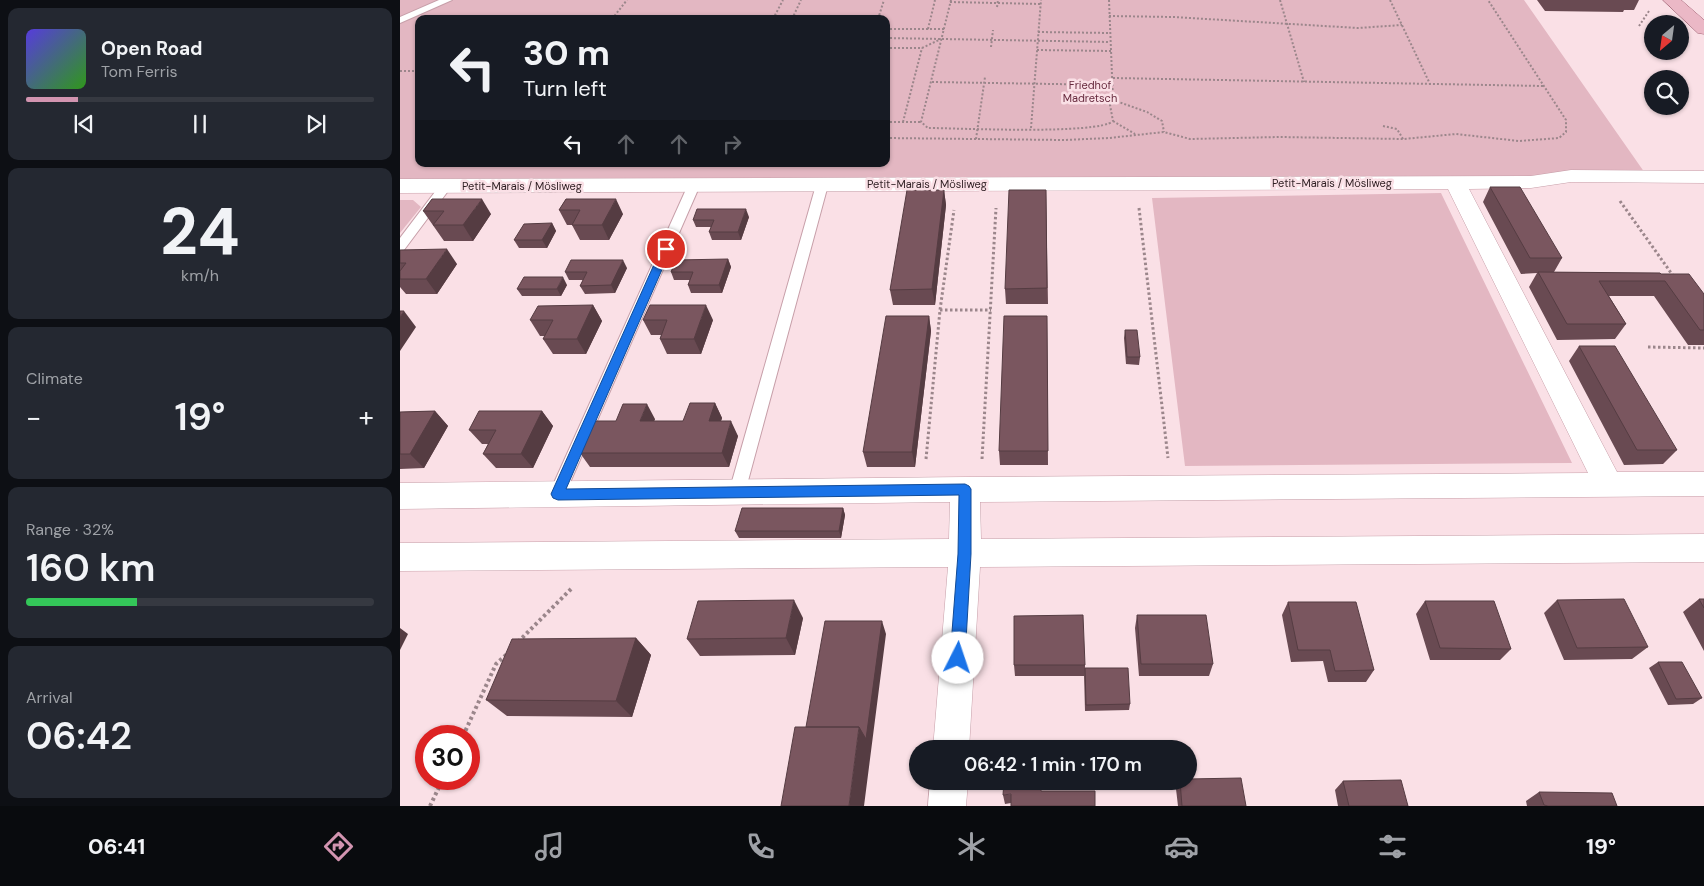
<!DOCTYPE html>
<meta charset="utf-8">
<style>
:root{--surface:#171b24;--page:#242831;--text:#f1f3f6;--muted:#9ea1a6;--line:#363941;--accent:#d294b0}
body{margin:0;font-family:"DM Sans",sans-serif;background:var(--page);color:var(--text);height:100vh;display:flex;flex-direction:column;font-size:19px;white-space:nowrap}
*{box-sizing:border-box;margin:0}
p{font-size:16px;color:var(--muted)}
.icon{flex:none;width:28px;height:28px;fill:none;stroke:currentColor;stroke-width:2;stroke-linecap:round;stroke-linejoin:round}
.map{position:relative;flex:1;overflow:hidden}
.panel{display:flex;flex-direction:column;gap:8px;padding:8px;background:#0d0f14;width:400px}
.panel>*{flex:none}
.guide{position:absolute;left:15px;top:15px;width:475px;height:152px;border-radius:10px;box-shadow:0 1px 4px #0004;background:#171b24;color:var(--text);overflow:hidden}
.needle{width:32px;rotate:209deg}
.tools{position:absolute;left:1244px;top:15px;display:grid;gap:10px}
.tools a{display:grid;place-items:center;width:45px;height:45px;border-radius:50%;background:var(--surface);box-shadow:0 1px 4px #0004;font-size:25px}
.speed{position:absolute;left:15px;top:725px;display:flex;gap:10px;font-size:25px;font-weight:700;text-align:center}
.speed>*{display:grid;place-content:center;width:65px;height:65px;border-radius:50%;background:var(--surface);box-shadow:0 1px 4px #0004;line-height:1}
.speed .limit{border:8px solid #d22;background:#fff;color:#111}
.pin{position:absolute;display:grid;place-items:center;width:42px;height:42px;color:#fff;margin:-21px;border:2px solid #fff;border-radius:50%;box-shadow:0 1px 5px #0007}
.me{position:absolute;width:55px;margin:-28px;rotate:4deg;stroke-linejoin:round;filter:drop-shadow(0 0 4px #0008)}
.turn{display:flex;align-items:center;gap:18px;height:105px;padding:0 25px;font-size:22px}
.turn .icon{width:65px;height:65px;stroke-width:2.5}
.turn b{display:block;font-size:35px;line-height:42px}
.lanes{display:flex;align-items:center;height:48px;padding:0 25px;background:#0003;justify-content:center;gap:25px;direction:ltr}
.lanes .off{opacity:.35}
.big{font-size:38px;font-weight:600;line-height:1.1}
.panel .card{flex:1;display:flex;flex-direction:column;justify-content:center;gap:8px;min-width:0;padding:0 18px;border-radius:10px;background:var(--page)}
.panel .dial{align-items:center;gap:0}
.dial b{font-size:65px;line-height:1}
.song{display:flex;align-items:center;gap:15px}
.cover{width:60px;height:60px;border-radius:8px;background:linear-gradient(135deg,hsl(250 70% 55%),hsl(110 70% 35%))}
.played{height:5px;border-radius:2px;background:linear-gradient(90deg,var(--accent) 15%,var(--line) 15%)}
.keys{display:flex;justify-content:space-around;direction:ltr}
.heat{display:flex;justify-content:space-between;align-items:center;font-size:28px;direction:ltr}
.charge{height:8px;border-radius:4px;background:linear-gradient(90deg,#34c759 32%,var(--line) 0)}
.trip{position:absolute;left:509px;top:740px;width:288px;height:50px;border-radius:25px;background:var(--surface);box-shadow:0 1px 4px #0004;font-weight:600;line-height:50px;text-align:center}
.tabs{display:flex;height:80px;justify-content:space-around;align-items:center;background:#090b0e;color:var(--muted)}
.tabs .icon{width:35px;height:35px}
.tabs .current{color:var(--accent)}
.tabs b{font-size:22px;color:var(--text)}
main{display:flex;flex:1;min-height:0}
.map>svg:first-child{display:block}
.green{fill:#e3b7c2;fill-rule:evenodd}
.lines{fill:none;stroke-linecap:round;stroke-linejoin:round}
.service-casing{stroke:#c79fa9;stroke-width:2}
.minor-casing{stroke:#c79fa9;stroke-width:1}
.primary-casing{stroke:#a16374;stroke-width:1}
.path-far2{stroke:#9b868b;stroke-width:2;stroke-dasharray:2 2;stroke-linecap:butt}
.path-far1{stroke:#9b868b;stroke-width:3;stroke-dasharray:2.5 2.5;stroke-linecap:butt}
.path{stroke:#9b868b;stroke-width:4;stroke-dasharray:3 3;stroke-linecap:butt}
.service{fill:#fff;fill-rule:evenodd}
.minor{fill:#fff;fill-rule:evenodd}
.primary{fill:#ebb8c6;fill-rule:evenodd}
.wall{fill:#694a52}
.shaded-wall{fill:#553c42}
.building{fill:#7a565f;stroke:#553c42}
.route{fill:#1a73e8;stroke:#114b97}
.labels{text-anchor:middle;stroke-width:5;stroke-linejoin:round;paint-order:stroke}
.far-park-label{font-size:11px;fill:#672a3e;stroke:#fae0e6}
.far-street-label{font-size:11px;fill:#2f1f23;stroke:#fae0e6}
</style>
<main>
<section class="panel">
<div class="card">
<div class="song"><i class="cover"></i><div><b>Open Road</b><p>Tom Ferris</p></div></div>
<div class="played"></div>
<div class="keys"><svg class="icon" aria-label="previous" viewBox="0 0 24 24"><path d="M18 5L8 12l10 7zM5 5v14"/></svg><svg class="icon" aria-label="pause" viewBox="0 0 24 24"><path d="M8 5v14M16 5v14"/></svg><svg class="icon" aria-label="next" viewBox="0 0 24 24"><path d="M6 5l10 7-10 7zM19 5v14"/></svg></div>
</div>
<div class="card dial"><b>24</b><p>km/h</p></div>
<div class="card"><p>Climate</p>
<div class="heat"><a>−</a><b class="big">19°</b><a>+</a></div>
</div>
<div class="card"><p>Range · 32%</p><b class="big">160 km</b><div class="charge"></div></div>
<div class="card"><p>Arrival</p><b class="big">06:42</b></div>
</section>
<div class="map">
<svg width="1304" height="806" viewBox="0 0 1304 806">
<rect width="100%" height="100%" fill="#fae0e6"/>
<!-- green -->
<path class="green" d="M0 0H1124L1247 176 0 186ZM19 19H486V164H19Z
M1041 193 1172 463 785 466 752 198Z
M0 200H13L21 207 0 233Z"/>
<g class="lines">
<!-- service casing -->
<g class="service-casing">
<path id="service" d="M39 0H52L0 23V17Z
M294 181 300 185 165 494 163 499 157 501 151 499 149 494 288 185Z
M422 181 428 185 345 492 343 497 337 499 331 497 329 492 416 185Z
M45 183 51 187 4 250 0 251V238L41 184Z"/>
</g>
<!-- minor casing -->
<g class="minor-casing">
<path id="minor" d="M1171 170 1304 171V183L1171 182 1131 188 1069 189 1217 472H1304V496L580 502 581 539 1304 534V562L580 567 569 749H533L548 567 0 571V543L549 539 550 502 0 509V483L565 477 1188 473 1048 189 0 193V179L1131 176Z
M530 781H568L566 806H528Z"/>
</g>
<!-- primary casing -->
<g class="primary-casing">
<path id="primary" d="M1263 0H1281L1304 20V34L1298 33Z"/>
</g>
<!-- path-far2 -->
<path class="path-far2" d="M551 0 521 122 528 128C556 128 699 135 713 121L710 105 713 100
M709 0 713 100 747 112 762 121 764 132
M880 0 904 82
M990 0 1030 84
M550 2 641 4
M597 7 598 0
M709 16 773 17 958 28 1002 25
M212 19 227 0
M373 19 383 0
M392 19 401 0
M478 19 484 0
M1239 26 1249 11
M486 29H544
M528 29 535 0
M638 32 710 33
M486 38 710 42
M591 47 593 30
M486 48H522L541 39
M637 50 711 51
M0 71H19
M713 78 1143 86
M532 82 713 85
M713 121 735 134
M486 122H521
M503 122 522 48
M983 126 997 129 1003 139
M631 128 641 0
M486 138 664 140 709 138 764 132 790 139 879 137 1004 139 1056 134 1119 141 1159 138 1166 132V120L1088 0
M576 139 585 77"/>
<!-- path-far1 -->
<path class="path-far1" d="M1220 201 1274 277
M739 208 768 458
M540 310H591
M1248 347 1304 348
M526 459 540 310 554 210
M582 459 596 208"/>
<!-- path -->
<path class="path" d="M118 642 172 588
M63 736 96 664 107 654
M30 806 43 779"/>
<!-- service -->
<use href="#service" class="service"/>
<!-- minor -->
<use href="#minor" class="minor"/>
<!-- primary -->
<use href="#primary" class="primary"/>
</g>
<!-- wall -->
<path class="wall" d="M1137 0H1239L1234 10H1224L1223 12 1145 11Z
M1090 187 1162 258 1154 272 1261 274 1304 294V345H1288L1254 296H1209L1226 324 1215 339 1157 340 1129 287 1137 273 1121 274 1083 202Z
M544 190 546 205 535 305H493L490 290Z
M646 190 648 304H606L605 289Z
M32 199 91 214 73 241H44L23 211Z
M166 199 223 214 209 240H180L172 225H167L159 210Z
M349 217 341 240H312L309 232 311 227H296L293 220Z
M152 223 156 231 147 248H119L114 240Z
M0 250 57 264 37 294H6L0 287Z
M328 259 331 267 322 293H291L288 285 290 280H274L271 272Z
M227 268 215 293 185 294 180 286 183 280H169L165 272Z
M167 285 161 296H122L117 289Z
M193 305 202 321 186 354H153L143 339 145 336H140L130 320Z
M529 316 531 331 515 467H467L463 452Z
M647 316 648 465H600L599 451Z
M243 320H313L301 354H267L260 339 261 335H251Z
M725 330 740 357 739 365 726 364 724 338Z
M1179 346 1277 450 1263 464 1224 465 1169 361Z
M315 403 322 418 321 421 338 436 329 467H190L180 453 216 421 255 419 254 421H283Z
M35 411 48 426 24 468 0 469V412Z
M142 411 153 426 133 468H96L83 454 88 444H82L69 430Z
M443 508 445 515 441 538H339L335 531Z
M1299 599H1304V651L1283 612Z
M1157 600 1248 647 1232 659 1164 660 1144 613Z
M1025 601 1111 649 1100 660H1030L1016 614Z
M888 602 974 670 966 682H928L923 661 891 662 882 615Z
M737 615 813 664 809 676H739L735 628Z
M403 618 395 655 300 656 287 639Z
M236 638 251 655 232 717 107 716 86 700Z
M1258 662 1302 698 1293 704 1268 705 1249 668Z
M614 665H685V668L730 704 729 710 685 711 684 674V676H615Z
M779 781H788L846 806H778L776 789Z
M943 781 1008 806H938L935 790Z
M641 791 611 803 605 804 603 795Z
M1139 792 1217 806H1127L1126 801Z"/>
<!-- shaded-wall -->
<path class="shaded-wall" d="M544 190 546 205 535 305 532 289Z
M82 199 91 214 73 241 63 225Z
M216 199 223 214 209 240 202 225Z
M346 209 349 217 341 240 338 232Z
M152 223 156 231 147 248 142 240Z
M47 249 57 264 37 294 26 279Z
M328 259 331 267 322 293 319 285Z
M223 260 227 268 215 293 211 285Z
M163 277 167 285 161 296 157 289Z
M193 305 202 321 186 354 177 339Z
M306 305 313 320 301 354 294 339Z
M4 311 16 327 0 351V317Z
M529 316 531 331 515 467 512 452Z
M315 403 322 418 316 436 309 421Z
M247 404 255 419 248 436 240 421Z
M35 411 48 426 24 468 10 454Z
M142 411 153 426 133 468 121 454Z
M331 421 338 436 329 467 322 453Z
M443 508 445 515 441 538 439 531Z
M394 600 403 618 395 655 386 638Z
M482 621 486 634 464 806H449L459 727Z
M0 628 8 634 0 650Z
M236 638 251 655 232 717 216 701Z"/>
<!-- building -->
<path class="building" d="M1090 187H1120L1162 258H1130Z
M507 190H544L532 289 490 290Z
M609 190H646L647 288 605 289Z
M32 199H82L63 225H33L44 211H23Z
M166 199H216L202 225H172L180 210H159Z
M297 209H346L338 232H309L314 220H293Z
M152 223 142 240H114L124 224Z
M47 249 26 279H0V271L6 263H0V250Z
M328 259 319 285H288L293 272H271L276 260Z
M171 260H223L211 285 180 286 187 272H165Z
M1138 272 1260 273 1261 274H1289L1304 294V330H1300L1265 281H1199L1226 324H1167Z
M124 277H163L157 289H117Z
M193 305 177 339H143L153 320H130L138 306Z
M250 305H306L294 339H260L267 320H243Z
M0 311H4L0 317Z
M486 316H529L512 452H463Z
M604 316H647L648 451H599Z
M725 330H737L740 357H727Z
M1179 346H1215L1277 450H1237Z
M290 403H315L309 421H331L322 453H180L194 421H216L223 404H247L240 421H283Z
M35 411 10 454H0V412Z
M79 411H142L121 454H83L96 430H69Z
M342 508H443L439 531H335Z
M1224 599 1248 647 1177 648 1157 600Z
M1299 599H1304V608Z
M394 600 386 638 287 639 298 601Z
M1025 601H1094L1111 649 1040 648Z
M888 602H956L974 670 935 671 930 650H898Z
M683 615 685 665H614V616Z
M737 615H806L813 664H741Z
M425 621H482L466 739 459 727H406Z
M236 638 216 701 86 700 112 639Z
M1258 662H1282L1302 698 1276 699Z
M685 668H728L730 704 686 705Z
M395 727H459L449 806H381Z
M841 778 846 806H782L780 781H788V779Z
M1001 780 1008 806H949L943 781Z
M604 781H641V791H695V806H611V794L603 795Z
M1139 792 1212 793 1217 806H1148L1144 805Z"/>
<!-- route -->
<path class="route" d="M266 246 271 249 166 489 565 484 569 486 571 489V554L565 658 563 663 558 665 552 663 550 658 558 554 559 495 158 500 153 498 151 494 261 249Z"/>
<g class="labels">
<!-- far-park labels -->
<g class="far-park-label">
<text x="690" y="89">Friedhof<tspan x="690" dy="13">Madretsch</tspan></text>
</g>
<!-- far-street labels -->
<g class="far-street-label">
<text x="932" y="187">Petit-Marais / Mösliweg</text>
<text x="527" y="188">Petit-Marais / Mösliweg</text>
<text x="122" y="190">Petit-Marais / Mösliweg</text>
</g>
</g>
</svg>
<div class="tools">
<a><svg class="needle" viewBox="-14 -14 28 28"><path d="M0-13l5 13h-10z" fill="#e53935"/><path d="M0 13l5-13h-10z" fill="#9ea1a6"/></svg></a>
<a><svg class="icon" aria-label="search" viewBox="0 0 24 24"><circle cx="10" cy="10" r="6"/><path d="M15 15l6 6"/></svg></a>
</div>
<div class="speed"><div class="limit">30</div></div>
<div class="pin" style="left:266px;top:249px;background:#d93025"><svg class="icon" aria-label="arrive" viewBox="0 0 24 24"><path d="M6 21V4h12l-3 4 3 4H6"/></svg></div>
<svg class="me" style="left:558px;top:658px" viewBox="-20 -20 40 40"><circle r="19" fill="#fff"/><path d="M0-13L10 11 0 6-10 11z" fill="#1a73e8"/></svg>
<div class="trip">06:42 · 1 min · 170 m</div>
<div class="guide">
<div class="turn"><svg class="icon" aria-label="left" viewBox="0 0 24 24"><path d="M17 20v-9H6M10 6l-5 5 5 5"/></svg><div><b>30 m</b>Turn left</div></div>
<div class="lanes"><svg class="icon" aria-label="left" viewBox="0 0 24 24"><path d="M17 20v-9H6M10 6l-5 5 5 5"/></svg><svg class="icon off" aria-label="ahead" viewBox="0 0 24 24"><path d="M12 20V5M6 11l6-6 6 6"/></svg><svg class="icon off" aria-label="ahead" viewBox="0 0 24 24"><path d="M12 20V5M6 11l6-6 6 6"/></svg><svg class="icon off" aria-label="right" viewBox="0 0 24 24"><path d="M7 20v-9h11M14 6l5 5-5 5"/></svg></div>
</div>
</div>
</main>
<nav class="tabs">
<b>06:41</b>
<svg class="icon current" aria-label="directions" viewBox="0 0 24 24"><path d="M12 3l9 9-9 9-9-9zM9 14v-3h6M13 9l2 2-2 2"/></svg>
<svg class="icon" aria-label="music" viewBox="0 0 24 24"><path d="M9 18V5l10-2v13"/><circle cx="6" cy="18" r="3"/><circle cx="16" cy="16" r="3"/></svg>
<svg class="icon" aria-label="phone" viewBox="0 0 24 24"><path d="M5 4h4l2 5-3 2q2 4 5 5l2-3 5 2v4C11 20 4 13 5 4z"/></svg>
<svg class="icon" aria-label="climate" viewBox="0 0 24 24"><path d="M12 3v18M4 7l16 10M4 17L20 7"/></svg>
<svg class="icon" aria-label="car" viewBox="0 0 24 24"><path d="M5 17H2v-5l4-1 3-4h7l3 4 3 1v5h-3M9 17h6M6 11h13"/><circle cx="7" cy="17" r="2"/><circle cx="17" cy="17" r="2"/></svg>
<svg class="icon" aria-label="filters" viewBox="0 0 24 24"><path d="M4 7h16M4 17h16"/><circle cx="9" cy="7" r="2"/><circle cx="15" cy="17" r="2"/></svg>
<b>19°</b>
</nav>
